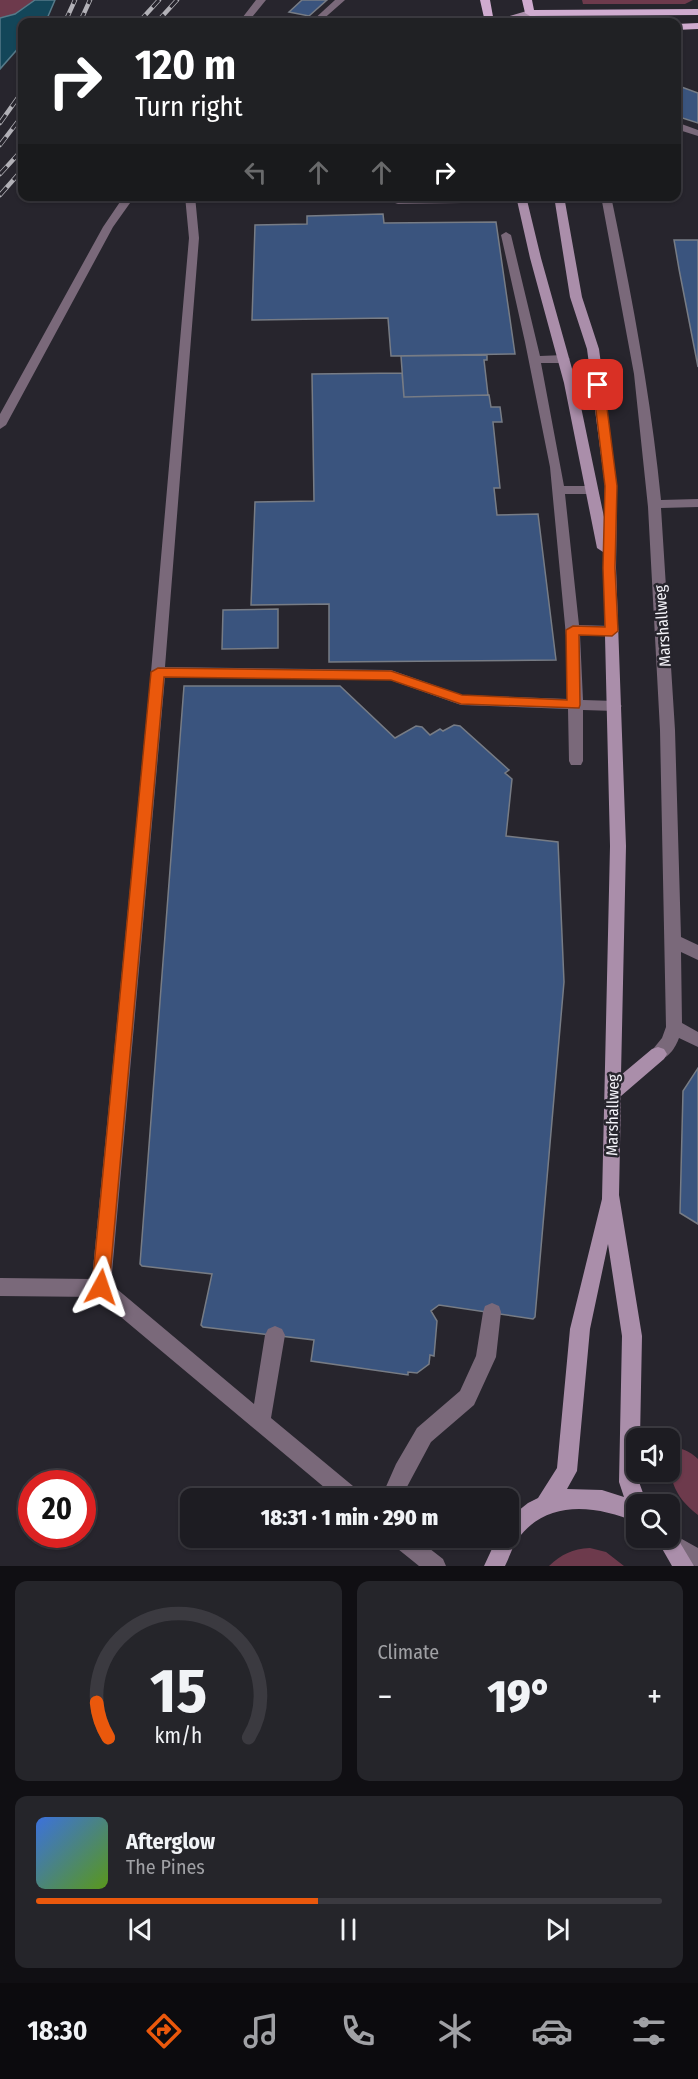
<!DOCTYPE html>
<meta charset="utf-8">
<style>
:root{--surface:#1d1c22;--page:#25252a;--text:#f1f3f6;--muted:#a0a1a5;--line:#3b3a40;--accent:#ea580c}
body{margin:0;font-family:"Fira Sans Condensed",sans-serif;background:var(--page);color:var(--text);height:100vh;display:flex;flex-direction:column;font-size:22px;white-space:nowrap}
*{box-sizing:border-box;margin:0}
p{font-size:20px;color:var(--muted)}
.icon{flex:none;width:33px;height:33px;fill:none;stroke:currentColor;stroke-width:2;stroke-linecap:round;stroke-linejoin:round}
.map{position:relative;height:1566px;overflow:hidden}
.details{display:flex;flex-direction:column;gap:15px;padding:15px;background:#100f13;flex:1}
.details>*{flex:none}
.top-card{position:absolute;left:18px;top:18px;width:663px;height:183px;border-radius:12px;box-shadow:0 2px 4px #0004,0 0 0 2px var(--line);background:#202124;color:#fff;overflow:hidden}
.controls{position:absolute;left:626px;top:1428px;display:grid;gap:12px}
.controls a{display:grid;place-items:center;width:54px;height:54px;border-radius:12px;background:var(--surface);box-shadow:0 2px 4px #0004,0 0 0 2px var(--line);font-size:30px}
.speed{position:absolute;left:18px;top:1470px;display:flex;gap:12px;font-size:30px;font-weight:700;text-align:center}
.speed>*{display:grid;place-content:center;width:78px;height:78px;border-radius:50%;background:var(--surface);box-shadow:0 2px 4px #0004,0 0 0 2px var(--line);line-height:1}
.speed .limit{border:9px solid #d22;background:#fff;color:#111}
.pin{position:absolute;display:grid;place-items:center;width:51px;height:51px;color:#fff;margin:-26px;border-radius:12px;box-shadow:0 3px 9px #0006}
.me{position:absolute;width:66px;margin:-33px;rotate:5deg;stroke-linejoin:round;filter:drop-shadow(0 0 4px #0008)}
.turn{display:flex;align-items:center;gap:21px;height:126px;padding:0 18px;font-size:27px}
.turn .icon{width:78px;height:78px;stroke-width:2.5}
.turn b{display:block;font-size:42px;line-height:51px}
.lanes{display:flex;align-items:center;height:57px;padding:0 18px;background:#0003;justify-content:center;gap:30px;direction:ltr}
.lanes .off{opacity:.35}
.big{font-size:45px;font-weight:800;line-height:1.1}
.details .widget{flex:1;display:flex;flex-direction:column;justify-content:center;gap:9px;min-width:0;padding:0 21px;border-radius:12px;background:var(--page)}
.details .dial{align-items:center;gap:0}
.dial svg{height:156px;overflow:visible;fill:none;stroke:var(--line);stroke-width:7;stroke-linecap:round;text-anchor:middle}
.dial text{fill:var(--text);stroke:none}
.song{display:flex;align-items:center;gap:18px}
.cover{width:72px;height:72px;border-radius:9px;background:linear-gradient(135deg,hsl(220 70% 55%),hsl(90 70% 35%))}
.played{height:6px;border-radius:3px;background:linear-gradient(90deg,var(--accent) 45%,var(--line) 45%)}
.keys{display:flex;justify-content:space-around;direction:ltr}
.heat{display:flex;justify-content:space-between;align-items:center;font-size:33px;direction:ltr}
.details .tiles{flex:1;display:grid;gap:15px;grid-template-columns:1fr 1fr}
.widget:last-child{grid-column:span 2}
.trip{position:absolute;left:180px;top:1488px;width:339px;height:60px;border-radius:12px;background:var(--surface);box-shadow:0 2px 4px #0004,0 0 0 2px var(--line);font-weight:800;line-height:60px;text-align:center}
.dock{display:flex;height:96px;justify-content:space-around;align-items:center;background:#0c0b0e;color:var(--muted)}
.dock .icon{width:42px;height:42px}
.dock .selected{color:var(--accent)}
.dock b{font-size:27px;color:var(--text)}
.map>svg:first-child{display:block}
.green{fill:#6d3a4c}
.water{fill:#134659;stroke:#567a89;stroke-width:1.5}
.building{fill:#3a547e;stroke:#777c85;stroke-width:1.5}
.lines{fill:none;stroke-linecap:round;stroke-linejoin:round}
.lane{fill:#7a697a;fill-rule:evenodd}
.street{fill:#7a697a;fill-rule:evenodd}
.secondary{fill:#aa8eaa;fill-rule:evenodd}
.primary{fill:#cfabcf;fill-rule:evenodd}
.rail-casing{stroke:#b2b1b7;stroke-width:4.5}
.rail{stroke:#27252d;stroke-width:3;stroke-dasharray:10;stroke-linecap:butt}
.route{fill:#ea580c;stroke:#983908;stroke-width:1.5}
.labels{text-anchor:middle;stroke-width:5;stroke-linejoin:round;paint-order:stroke}
.street-label{font-size:16px;fill:#f4f3f9;stroke:#27252d}
</style>
<div class="map">
<svg width="698" height="1566" viewBox="0 0 698 1566">
<rect width="100%" height="100%" fill="#27252d"/>
<!-- green -->
<path class="green" d="M0 0H35L15 14 0 18Z
M582 0H693L685 4H583Z
M669 1447C680 1447 690 1451 698 1459V1515C672 1495 669 1477 669 1447Z
M590 1548 606 1552 624 1566H549C562 1554 572 1549 590 1548Z"/>
<!-- water -->
<path class="water" d="M35 0H55L46 21 22 22V44L0 69V18L15 14Z"/>
<!-- building -->
<path class="building" d="M302 0H327L309 16 289 12Z
M676 85 698 93V123L676 116Z
M383 214 384 223 496 222 515 354 391 356 388 318 252 320 255 225 307 224V216Z
M674 240H698V367L679 269Z
M487 355V360H484L488 395 404 397 401 356Z
M402 373 404 397 489 395 491 407H500L502 422H493L500 488H494L497 515 538 514 556 660 329 662V604L251 605 255 502 314 501 312 374Z
M278 609V648L222 649 223 610Z
M184 686H340L395 738 416 726 422 727 430 735 440 729 443 731 454 725 460 726 509 770 505 773 512 779 506 836 558 842 564 982 535 1317 533 1319 439 1305 431 1311 437 1321 434 1356 430 1355 429 1364 417 1373 408 1372V1375L311 1361 314 1340 203 1327 201 1325 212 1274 142 1266 140 1264Z
M698 1068V1224L680 1213 683 1091Z"/>
<g class="lines">
<!-- lane -->
<path class="lane" d="M256 0H266L248 22H239Z
M335 0H345L320 22H311Z
M676 122 698 130V136L676 129Z
M124 196H135L113 227 6 425 0 429V414L103 227Z
M185 196H195L199 238 165 667 391 670 462 695 568 699V657L550 467 525 342 501 235 506 232 511 235 540 356 564 355 570 359 564 363H541L564 486H590L596 490 590 494H565L579 625 612 626 619 631 612 636 580 635 583 700 615 701 622 706 615 711 583 710V761L581 765H571L569 761 568 709 461 705 390 680 165 677 111 1284 254 1404 265 1335 268 1329 275 1326 282 1329 285 1335 271 1418 359 1491 362 1498H337L97 1297 0 1296V1278L92 1279 151 672 189 238Z
M374 196H524L526 199 521 202 398 204Z
M601 196H611C632 297 651 397 661 500L698 499V507L661 508 675 730 681 937 698 945V960L681 952 682 1023 698 1032V1047L679 1038C675 1049 665 1064 652 1059L649 1054 662 1038 666 1027 660 730 648 507 634 374Z
M492 1303 499 1306 501 1312 496 1357 474 1405 431 1442 401 1498H381L396 1464 417 1428 460 1391 476 1356 483 1312 485 1306Z
M390 1538H416L443 1559 446 1566H419L393 1545Z"/>
<!-- street -->
<path class="street" d="M671 1533 698 1548V1566C684 1566 666 1556 661 1543L663 1538H669Z"/>
<!-- secondary -->
<path class="secondary" d="M530 10 535 13 536 22H528L526 17 504 22H490Z
M516 196H526L541 258 576 383 604 517 605 486 587 349 570 297 554 196H564L582 297 599 349 617 486 616 568 626 846 621 1075 652 1049 658 1047 664 1049 667 1054 664 1059 621 1096 619 1195 642 1336 640 1438H636V1472H639V1482L647 1504H636V1522C595 1505 546 1499 517 1540 512 1548 509 1558 505 1566H484L497 1538H508V1519L528 1503 538 1498 557 1468 570 1329 602 1199 610 846 603 552 597 548 564 383 530 258ZM608 1244 622 1336 619 1482 624 1497 602 1490 567 1489 577 1471 590 1329Z
M669 1529 673 1531 694 1566H672L656 1538H669Z"/>
<!-- primary -->
<path class="primary" d="M480 0H490L494 22H485Z
M522 0H532L534 10 698 9V15L530 16 525 13Z
M698 23V29L676 30V24Z"/>
<!-- rail casing -->
<g class="rail-casing">
<path id="rail" d="M65 22 75 0
M80 22 90 0
M139 22 159 0
M157 22 177 0
M0 123 22 92
M0 145 22 116
M0 174 22 150
M0 195 22 170"/>
</g>
<!-- rail -->
<use href="#rail" class="rail"/>
</g>
<!-- route -->
<path class="route" d="M598 382 604 385 617 486 615 568 618 631 612 636 579 635 580 705 579 708 461 704 391 680 164 677 109 1287 107 1293 101 1295 95 1293 92 1287 151 672 158 668 391 671 462 695 567 700 566 630 573 626 605 627 603 568 605 486 593 385Z"/>
<g class="labels">
<!-- street labels -->
<g class="street-label">
<text transform="translate(662 626) rotate(-94)" y="6">Marshallweg</text>
<text transform="translate(612 1115) rotate(-89)" y="6">Marshallweg</text>
</g>
</g>
</svg>
<div class="controls">
<a><svg class="icon" aria-label="sound" viewBox="0 0 24 24"><path d="M4 9h4l5-4v14l-5-4H4zM17 9q2 3 0 6"/></svg></a>
<a><svg class="icon" aria-label="search" viewBox="0 0 24 24"><circle cx="10" cy="10" r="6"/><path d="M15 15l6 6"/></svg></a>
</div>
<div class="speed"><div class="limit">20</div></div>
<div class="pin" style="left:598px;top:385px;background:#d93025"><svg class="icon" aria-label="arrive" viewBox="0 0 24 24"><path d="M6 21V4h12l-3 4 3 4H6"/></svg></div>
<svg class="me" style="left:101px;top:1287px" viewBox="-20 -20 40 40"><path d="M0-17L14 15 0 8-14 15z" fill="#ea580c" stroke="#fff" stroke-width="4"/></svg>
<div class="trip">18:31 · 1 min · 290 m</div>
<div class="top-card">
<div class="turn"><svg class="icon" aria-label="right" viewBox="0 0 24 24"><path d="M7 20v-9h11M14 6l5 5-5 5"/></svg><div><b>120 m</b>Turn right</div></div>
<div class="lanes"><svg class="icon off" aria-label="left" viewBox="0 0 24 24"><path d="M17 20v-9H6M10 6l-5 5 5 5"/></svg><svg class="icon off" aria-label="ahead" viewBox="0 0 24 24"><path d="M12 20V5M6 11l6-6 6 6"/></svg><svg class="icon off" aria-label="ahead" viewBox="0 0 24 24"><path d="M12 20V5M6 11l6-6 6 6"/></svg><svg class="icon" aria-label="right" viewBox="0 0 24 24"><path d="M7 20v-9h11M14 6l5 5-5 5"/></svg></div>
</div>
</div>
<section class="details">
<div class="tiles">
<div class="widget dial"><svg viewBox="0 0 100 80">
<path d="M14 69A42 42 0 1 1 86 69"/>
<path d="M14 69A42 42 0 0 1 8 51" stroke="#ea580c"/>
<text x="50" y="56" font-size="32" font-weight="700">15</text>
<text x="50" y="72" font-size="11">km/h</text>
</svg></div>
<div class="widget"><p>Climate</p>
<div class="heat"><a>−</a><b class="big">19°</b><a>+</a></div>
</div>
<div class="widget">
<div class="song"><i class="cover"></i><div><b>Afterglow</b><p>The Pines</p></div></div>
<div class="played"></div>
<div class="keys"><svg class="icon" aria-label="previous" viewBox="0 0 24 24"><path d="M18 5L8 12l10 7zM5 5v14"/></svg><svg class="icon" aria-label="pause" viewBox="0 0 24 24"><path d="M8 5v14M16 5v14"/></svg><svg class="icon" aria-label="next" viewBox="0 0 24 24"><path d="M6 5l10 7-10 7zM19 5v14"/></svg></div>
</div>
</div>
</section>
<nav class="dock">
<b>18:30</b>
<svg class="icon selected" aria-label="directions" viewBox="0 0 24 24"><path d="M12 3l9 9-9 9-9-9zM9 14v-3h6M13 9l2 2-2 2"/></svg>
<svg class="icon" aria-label="music" viewBox="0 0 24 24"><path d="M9 18V5l10-2v13"/><circle cx="6" cy="18" r="3"/><circle cx="16" cy="16" r="3"/></svg>
<svg class="icon" aria-label="phone" viewBox="0 0 24 24"><path d="M5 4h4l2 5-3 2q2 4 5 5l2-3 5 2v4C11 20 4 13 5 4z"/></svg>
<svg class="icon" aria-label="climate" viewBox="0 0 24 24"><path d="M12 3v18M4 7l16 10M4 17L20 7"/></svg>
<svg class="icon" aria-label="car" viewBox="0 0 24 24"><path d="M5 17H2v-5l4-1 3-4h7l3 4 3 1v5h-3M9 17h6M6 11h13"/><circle cx="7" cy="17" r="2"/><circle cx="17" cy="17" r="2"/></svg>
<svg class="icon" aria-label="filters" viewBox="0 0 24 24"><path d="M4 7h16M4 17h16"/><circle cx="9" cy="7" r="2"/><circle cx="15" cy="17" r="2"/></svg>
</nav>
